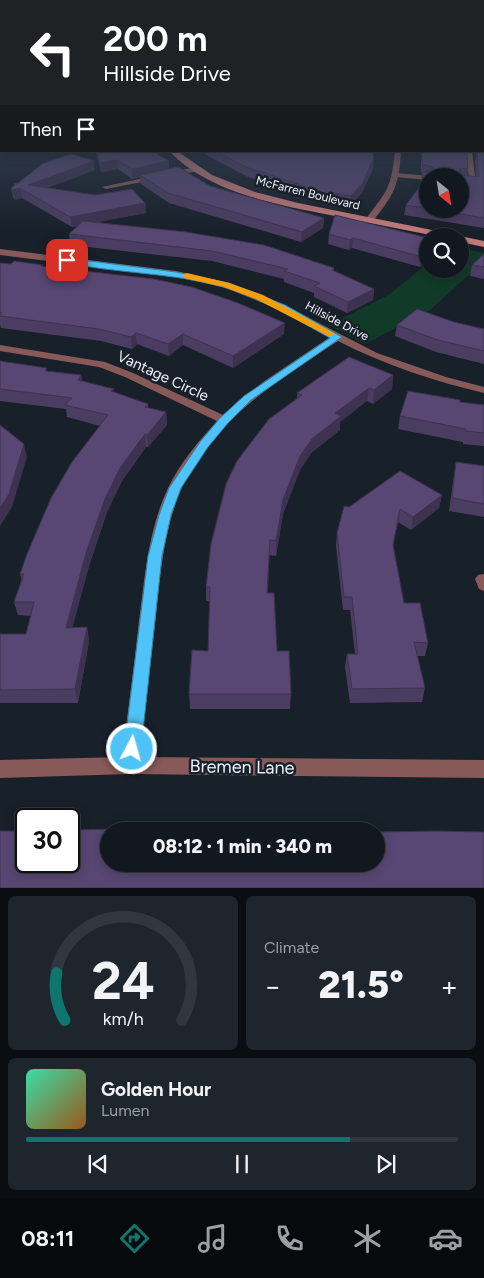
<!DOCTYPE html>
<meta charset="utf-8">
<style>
:root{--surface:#121820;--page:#1f252d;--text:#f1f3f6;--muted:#9ca0a5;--line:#31373e;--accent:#0f766e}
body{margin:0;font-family:Figtree,sans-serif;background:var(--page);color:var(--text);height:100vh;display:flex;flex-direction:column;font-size:19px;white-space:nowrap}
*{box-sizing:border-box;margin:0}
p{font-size:16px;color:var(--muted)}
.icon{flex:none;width:28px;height:28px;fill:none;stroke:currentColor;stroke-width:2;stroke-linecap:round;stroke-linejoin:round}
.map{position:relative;height:888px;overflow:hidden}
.sheet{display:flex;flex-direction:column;gap:8px;padding:8px;background:#0a0d12;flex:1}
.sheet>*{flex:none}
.top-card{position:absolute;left:0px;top:0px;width:485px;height:152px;box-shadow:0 2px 12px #0003,0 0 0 1px var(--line);background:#202124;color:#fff;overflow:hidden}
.needle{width:32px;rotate:150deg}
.controls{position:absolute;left:419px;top:168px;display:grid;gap:10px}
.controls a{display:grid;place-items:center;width:50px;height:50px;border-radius:50%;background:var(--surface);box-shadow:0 2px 12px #0003,0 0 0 1px var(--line);font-size:25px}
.speed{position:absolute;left:15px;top:808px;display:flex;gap:10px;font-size:25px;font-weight:700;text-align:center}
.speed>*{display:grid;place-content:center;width:65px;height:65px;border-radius:50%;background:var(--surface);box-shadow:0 2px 12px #0003,0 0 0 1px var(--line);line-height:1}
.speed .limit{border:2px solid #111;border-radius:8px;background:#fff;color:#111}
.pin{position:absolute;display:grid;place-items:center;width:42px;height:42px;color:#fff;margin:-21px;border-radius:10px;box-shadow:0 2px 8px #0006}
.me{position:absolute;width:55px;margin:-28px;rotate:6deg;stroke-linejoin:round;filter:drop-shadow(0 0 4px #0008)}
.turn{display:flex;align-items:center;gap:18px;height:105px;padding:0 20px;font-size:22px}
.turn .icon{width:65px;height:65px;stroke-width:2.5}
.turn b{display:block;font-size:35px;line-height:42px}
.then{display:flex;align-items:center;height:48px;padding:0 20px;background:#0003;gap:10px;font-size:19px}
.big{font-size:38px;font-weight:800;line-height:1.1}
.sheet .card{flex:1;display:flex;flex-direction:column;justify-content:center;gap:8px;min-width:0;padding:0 18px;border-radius:8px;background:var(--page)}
.sheet .dial{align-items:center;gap:0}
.dial svg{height:130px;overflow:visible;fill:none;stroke:var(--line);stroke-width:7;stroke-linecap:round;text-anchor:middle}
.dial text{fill:var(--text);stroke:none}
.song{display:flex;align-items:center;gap:15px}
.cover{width:60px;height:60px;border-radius:8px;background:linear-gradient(135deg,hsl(160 70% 55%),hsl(30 70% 35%))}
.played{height:5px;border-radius:2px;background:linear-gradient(90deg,var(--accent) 75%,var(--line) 75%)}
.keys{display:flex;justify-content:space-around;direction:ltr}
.heat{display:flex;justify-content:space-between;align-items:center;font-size:28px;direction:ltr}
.sheet .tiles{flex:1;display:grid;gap:8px;grid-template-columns:1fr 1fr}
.card:last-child{grid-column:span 2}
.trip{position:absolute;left:100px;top:822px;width:285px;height:50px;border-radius:25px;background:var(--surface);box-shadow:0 2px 12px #0003,0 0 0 1px var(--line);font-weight:800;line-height:50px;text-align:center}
.tabs{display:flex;height:80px;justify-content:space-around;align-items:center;background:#070a0d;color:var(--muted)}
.tabs .icon{width:35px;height:35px}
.tabs .selected{color:var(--accent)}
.tabs b{font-size:22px;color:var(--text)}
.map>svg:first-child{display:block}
.green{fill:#113a28}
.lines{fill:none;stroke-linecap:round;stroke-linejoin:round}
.lane{fill:#875a59;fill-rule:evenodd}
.street{fill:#875a59;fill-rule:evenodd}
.secondary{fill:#c27a79;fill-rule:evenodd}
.wall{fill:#4b3d62;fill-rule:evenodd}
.shaded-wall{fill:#3d3250}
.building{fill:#574772;stroke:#3d3250}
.route{fill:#4fc3f7;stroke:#337fa1}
.slow{fill:#f59e0b}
.labels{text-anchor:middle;stroke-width:5;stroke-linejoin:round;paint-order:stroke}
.far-street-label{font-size:12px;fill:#ecf1f9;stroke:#18202a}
.street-label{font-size:15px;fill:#ecf1f9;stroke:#18202a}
.near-street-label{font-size:18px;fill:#ecf1f9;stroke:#18202a}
</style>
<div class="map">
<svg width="484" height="888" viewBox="0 0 484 888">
<rect width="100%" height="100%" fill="#18202a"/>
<!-- green -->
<path class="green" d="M460 248 484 253V261L430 310 365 344 329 325 390 294 427 264 428 269H460Z"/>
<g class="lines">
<!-- lane -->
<path class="lane" d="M466 151H472L476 185 460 183V179L469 180Z
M393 173H396L430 176H428V180L396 177H393Z"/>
<!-- street -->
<path class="street" d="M395 151H401C399 186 394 195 372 222H366L365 220C387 191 391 189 395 151Z
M195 167 199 169 198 171 106 189 102 187Z
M0 249 176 271 229 283 284 305 377 353 446 377 484 387V393C433 381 385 365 338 341 285 375 230 410 195 464 164 511 161 570 155 624 150 668 145 713 140 757L484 760V778L130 774 0 778V760L122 757C128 712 134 666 139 621 145 577 148 530 168 488 180 463 198 442 217 421L125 377 99 367 0 351V345L105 362 133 373 223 415 263 382 330 337 278 309 223 287 176 277 0 255Z
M484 574V591L479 589 475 579 478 575Z"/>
<!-- secondary -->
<path class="secondary" d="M169 151H177L212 175 255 192 298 203 447 233 451 236H436C400 229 365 222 330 215 275 204 210 193 169 151Z
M460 236 484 241V247L460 242Z"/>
</g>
<!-- wall -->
<path class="wall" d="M0 108H1V138H0Z
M96 151H152L169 169 210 186 324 218 323 228 301 242 169 203 141 184 140 177 132 179 118 169 101 172Z
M202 151H374L373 169 361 194 350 205 327 202V204L246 176 208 156Z
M422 151 468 169 467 176 476 177 475 162 477 153H484V228L404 215 406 205 421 185 422 174 421 173V159ZM428 176 460 209H428Z
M95 170 47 188 145 203 146 213 95 222 334 268V271L374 289 373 300 347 313 314 297V293L284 282V279L212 261 70 245 69 234 78 226 72 227 22 198 15 200 13 197 11 188 14 186V183L17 184Z
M329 234 428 238 420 267 352 248 349 250 328 244Z
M484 254V279L470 276 472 265Z
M0 263 11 264 43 265V266L284 334 233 368 183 345 169 356 137 344 132 349 101 341 1 328 0 324Z
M454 322 484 329V364L436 352 395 336 397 325Z
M0 361 48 371 81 375 82 381 148 404V408L166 412 167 425 148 447H146L122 481 107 512 89 566 72 628 87 627 89 641 78 703H0V634H26L31 616 18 615 14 602 22 581 20 574 100 426 67 417 66 409 0 401Z
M393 375 392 389 373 404 367 401 340 422V430L311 453 300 470 283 514 276 556 269 555 268 593 277 651 291 694 290 709H190L189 694 208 651 210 601H206V587L297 399V393Z
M460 402 484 405V446L463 444V442L398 429 400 416Z
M456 462 484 466V517L449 511 454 475Z
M442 495 439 508 411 530 398 522 393 546 404 603 428 643 425 656H417L425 688 422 702 350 703 345 667 347 654H355L350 610H343L336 546 337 533 349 507Z"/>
<!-- shaded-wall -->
<path class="shaded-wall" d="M373 159V169L361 194 350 205 351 196Z
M117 160 118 169 101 172 100 163Z
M94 161 95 170 31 194 28 185Z
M169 161V171L140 175V177L132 179V169Z
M20 188 22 198 15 200 13 190Z
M145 203 146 213 72 227 70 217Z
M324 218 323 228 301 242 302 232Z
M353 238 352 248 349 250 350 240Z
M428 252V262L420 267 422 257Z
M374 289 373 300 347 313 348 302Z
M285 323 284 334 233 368V356Z
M136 333 137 344 132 349 131 337Z
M183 334V345L169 356 168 344Z
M81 375 83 387 78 380Z
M393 375 392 389 373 404 374 390Z
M369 388 367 401 340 422V430L311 453 300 470 283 514 276 556V541L283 500 300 456 312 439 335 413Z
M166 412 167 425 148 447 147 435Z
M145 434 146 447 122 481 107 512 89 566 69 641 66 628 86 553 105 499 120 468Z
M24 444 27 457 12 507 0 526V508Z
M442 495 439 508 411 530 413 517Z
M87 627 89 641 78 703 75 689Z"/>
<!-- building -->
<path class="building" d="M1 108V129H0V114H1Z
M97 151H152L169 161 132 169 117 160 100 163Z
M215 151H374L373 159 362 184 351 196 328 192V194L246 167Z
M422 151H458V152L467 153 468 169 460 168V175L479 177 477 153H484V218L431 209H460V176H428V208L406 205 424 181 423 180 422 172H431L433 167 422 164Z
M71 154 94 161 28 185 95 195 132 189 145 203 70 217 20 188 13 190 11 188 15 185 14 183 17 184 42 164Z
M178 167 210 186 324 218 302 232 168 193 140 175Z
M335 215 428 238V252L422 257 353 238 350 240 329 234Z
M83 221 186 232 264 245 334 268 332 270 374 289 348 302 314 286 320 283 284 271 288 269 212 251 69 234Z
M484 254V267L472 265Z
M14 261 43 265 41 266 154 279 192 287 238 303 285 323 233 356 183 334 168 344 136 333 131 337 99 329 0 316V315L2 313 0 312V263L11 264Z
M417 309 454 322 484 329V351L438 340 397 325Z
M349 357 393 375 374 390 369 388 335 413 341 416 312 439 300 456 283 500 276 541 270 540 267 593H274L277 651H289L291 694H189L192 650 208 651 210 587H206L211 544 226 484 237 461 269 419 302 395 297 393Z
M0 361 47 368 45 371 81 375 78 380 114 389 111 391 148 404 145 407 166 412 147 435 145 434 120 468 105 499 86 553 66 628 87 627 75 689 0 690V634H26L34 602H14L24 574H20L27 554 51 498 72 462 108 415 65 405 72 398 0 389Z
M408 391 460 400V402L484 405V433L466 431V429L400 416Z
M0 425 24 444 9 494 0 508Z
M456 462 484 466V504L452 498Z
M400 471 442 495 413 517 400 509 393 545 404 603H420L428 643 414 642 425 688 352 689 347 654H358L352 597H344L337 533 344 506 349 507Z
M160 828V830H337V831H109V864H376V832L437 831 484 832V888H0V831H26V861H69V830Z"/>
<!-- sky -->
<linearGradient id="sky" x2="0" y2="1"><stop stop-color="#0d1217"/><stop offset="0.46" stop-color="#374255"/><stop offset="1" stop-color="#374255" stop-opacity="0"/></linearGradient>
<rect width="484" height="233" fill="url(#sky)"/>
<!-- route -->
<path class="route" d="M67 258 176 272 229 283 285 305 342 337 251 400 228 423 208 447 181 488 171 515 162 556 141 749 138 754 132 756 126 754 124 749 148 556 159 515 169 488 200 442 220 418 244 396 330 338C296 319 261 298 223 287 171 272 116 274 64 262L63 260Z"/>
<!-- slow -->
<path class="slow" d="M187 273 229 283 263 295 334 333 333 335H326L256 299 224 287 184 278V274Z"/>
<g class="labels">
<!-- far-street labels -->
<g class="far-street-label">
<text transform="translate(308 193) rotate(14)" y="4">McFarren Boulevard</text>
<text transform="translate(337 321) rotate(28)" y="4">Hillside Drive</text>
</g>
<!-- street labels -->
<g class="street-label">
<text transform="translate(163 376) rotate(25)" y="5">Vantage Circle</text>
</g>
<!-- near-street labels -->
<g class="near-street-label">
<text transform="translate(242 767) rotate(1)" y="6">Bremen Lane</text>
</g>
</g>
</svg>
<div class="controls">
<a><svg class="needle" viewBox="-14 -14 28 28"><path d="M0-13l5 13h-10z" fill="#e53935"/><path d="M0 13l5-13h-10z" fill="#9ca0a5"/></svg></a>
<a><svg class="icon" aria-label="search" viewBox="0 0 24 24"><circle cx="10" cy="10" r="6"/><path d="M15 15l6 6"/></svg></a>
</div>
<div class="speed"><div class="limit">30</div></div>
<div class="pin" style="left:67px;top:260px;background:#d93025"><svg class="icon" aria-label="arrive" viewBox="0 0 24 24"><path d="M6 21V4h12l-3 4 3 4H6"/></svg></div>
<svg class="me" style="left:132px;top:749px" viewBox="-20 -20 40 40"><circle r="17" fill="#4fc3f7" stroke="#fff" stroke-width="3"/><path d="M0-11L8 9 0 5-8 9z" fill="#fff"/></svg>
<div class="trip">08:12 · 1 min · 340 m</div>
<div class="top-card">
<div class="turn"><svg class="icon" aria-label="left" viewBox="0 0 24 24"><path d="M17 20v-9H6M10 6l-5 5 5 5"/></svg><div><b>200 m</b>Hillside Drive</div></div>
<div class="then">Then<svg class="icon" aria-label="arrive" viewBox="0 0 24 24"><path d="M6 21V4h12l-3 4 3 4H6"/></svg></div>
</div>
</div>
<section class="sheet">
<div class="tiles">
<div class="card dial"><svg viewBox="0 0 100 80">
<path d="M14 69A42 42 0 1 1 86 69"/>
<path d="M14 69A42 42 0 0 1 9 40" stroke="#0f766e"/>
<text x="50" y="56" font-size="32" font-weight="700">24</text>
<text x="50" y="72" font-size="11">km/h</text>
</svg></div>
<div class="card"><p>Climate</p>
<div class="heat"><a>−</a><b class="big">21.5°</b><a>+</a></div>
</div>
<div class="card">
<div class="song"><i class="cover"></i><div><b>Golden Hour</b><p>Lumen</p></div></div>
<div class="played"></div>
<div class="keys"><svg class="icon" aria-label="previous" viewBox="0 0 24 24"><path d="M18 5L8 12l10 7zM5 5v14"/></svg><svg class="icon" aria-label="pause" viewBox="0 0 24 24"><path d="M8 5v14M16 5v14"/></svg><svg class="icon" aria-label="next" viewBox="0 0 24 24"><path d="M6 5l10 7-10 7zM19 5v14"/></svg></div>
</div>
</div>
</section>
<nav class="tabs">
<b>08:11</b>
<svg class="icon selected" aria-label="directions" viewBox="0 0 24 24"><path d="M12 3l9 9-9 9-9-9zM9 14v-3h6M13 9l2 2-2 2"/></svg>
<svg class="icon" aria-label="music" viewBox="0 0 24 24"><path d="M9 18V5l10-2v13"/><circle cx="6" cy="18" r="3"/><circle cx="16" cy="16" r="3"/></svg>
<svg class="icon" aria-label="phone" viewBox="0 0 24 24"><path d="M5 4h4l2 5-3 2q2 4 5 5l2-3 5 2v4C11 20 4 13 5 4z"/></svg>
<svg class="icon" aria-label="climate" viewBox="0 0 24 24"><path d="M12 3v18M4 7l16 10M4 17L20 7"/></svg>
<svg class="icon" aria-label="car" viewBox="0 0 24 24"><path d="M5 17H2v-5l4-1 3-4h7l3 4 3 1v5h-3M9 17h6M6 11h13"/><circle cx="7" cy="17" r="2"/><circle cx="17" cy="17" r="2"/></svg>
</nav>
